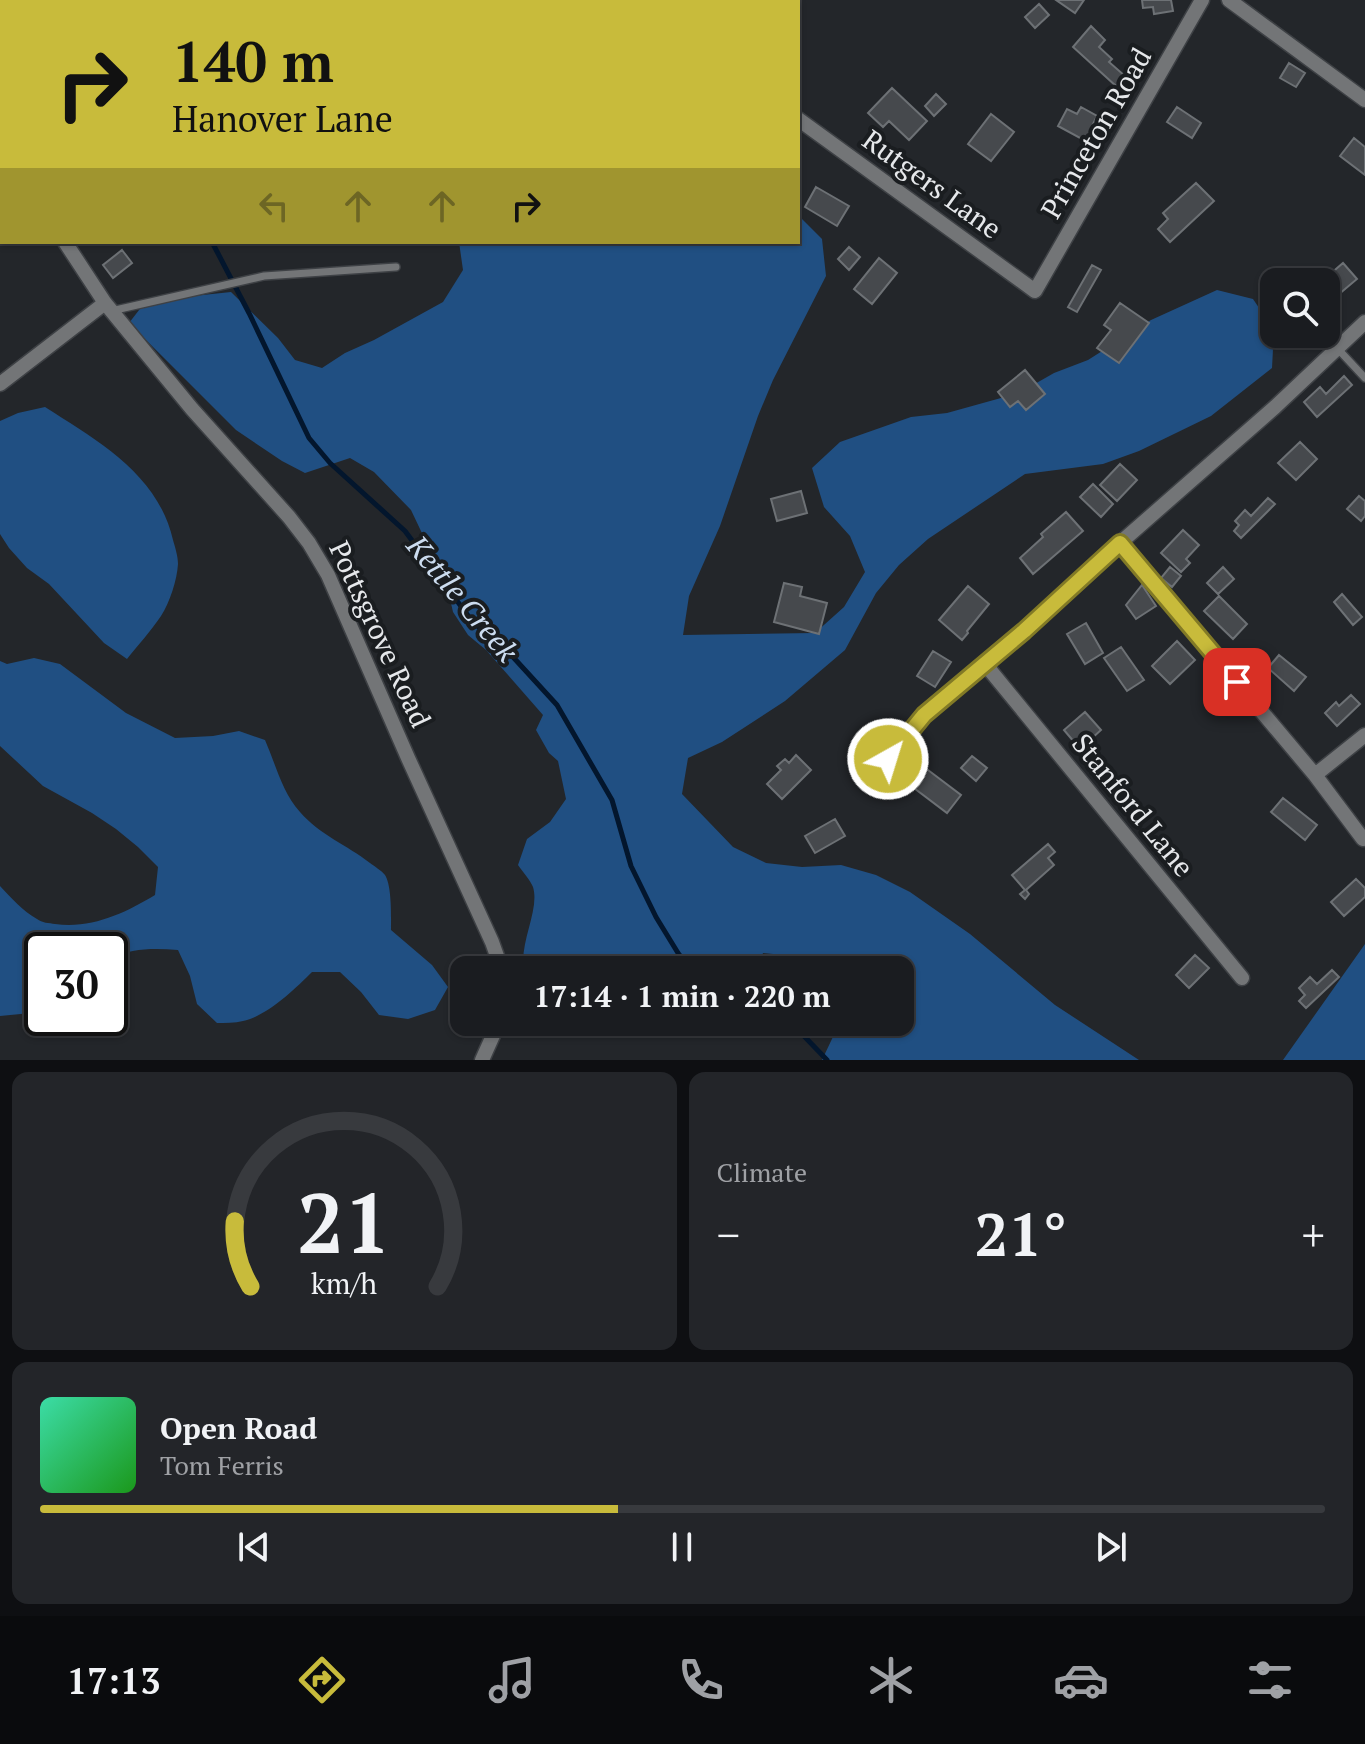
<!DOCTYPE html>
<meta charset="utf-8">
<style>
:root{--surface:#1a1c20;--page:#232529;--text:#f1f3f6;--muted:#9fa1a5;--line:#383a3e;--accent:#c8bb3b}
body{margin:0;font-family:"PT Serif",serif;background:var(--page);color:var(--text);height:100vh;display:flex;flex-direction:column;font-size:30px;white-space:nowrap}
*{box-sizing:border-box;margin:0}
p{font-size:26px;color:var(--muted)}
.icon{flex:none;width:44px;height:44px;fill:none;stroke:currentColor;stroke-width:2;stroke-linecap:round;stroke-linejoin:round}
.map{position:relative;height:1060px;overflow:hidden}
.sheet{display:flex;flex-direction:column;gap:12px;padding:12px;background:#0e0f12;flex:1}
.sheet>*{flex:none}
.hud{position:absolute;left:0px;top:0px;width:800px;height:244px;box-shadow:0 2px 6px #0004,0 0 0 2px var(--line);background:#c8bb3b;color:#111;overflow:hidden}
.fabs{position:absolute;left:1260px;top:268px;display:grid;gap:16px}
.fabs a{display:grid;place-items:center;width:80px;height:80px;border-radius:16px;background:var(--surface);box-shadow:0 2px 6px #0004,0 0 0 2px var(--line);font-size:40px}
.speed{position:absolute;left:24px;top:932px;display:flex;gap:16px;font-size:40px;font-weight:700;text-align:center}
.speed>*{display:grid;place-content:center;width:104px;height:104px;border-radius:50%;background:var(--surface);box-shadow:0 2px 6px #0004,0 0 0 2px var(--line);line-height:1}
.speed .limit{border:4px solid #111;border-radius:12px;background:#fff;color:#111}
.pin{position:absolute;display:grid;place-items:center;width:68px;height:68px;color:#fff;margin:-34px;border-radius:16px;box-shadow:0 4px 12px #0006}
.me{position:absolute;width:88px;margin:-44px;rotate:39deg;stroke-linejoin:round;filter:drop-shadow(0 0 6px #0008)}
.turn{display:flex;align-items:center;gap:28px;height:168px;padding:0 40px;font-size:36px}
.turn .icon{width:104px;height:104px;stroke-width:2.5}
.turn b{display:block;font-size:56px;line-height:68px}
.lanes{display:flex;align-items:center;height:76px;padding:0 40px;background:#0003;justify-content:center;gap:40px;direction:ltr}
.lanes .off{opacity:.35}
.big{font-size:60px;font-weight:800;line-height:1.1}
.sheet .tile{flex:1;display:flex;flex-direction:column;justify-content:center;gap:12px;min-width:0;padding:0 28px;border-radius:16px;background:var(--page)}
.sheet .dial{align-items:center;gap:0}
.dial svg{height:208px;overflow:visible;fill:none;stroke:var(--line);stroke-width:7;stroke-linecap:round;text-anchor:middle}
.dial text{fill:var(--text);stroke:none}
.song{display:flex;align-items:center;gap:24px}
.cover{width:96px;height:96px;border-radius:12px;background:linear-gradient(135deg,hsl(160 70% 55%),hsl(120 70% 35%))}
.played{height:8px;border-radius:4px;background:linear-gradient(90deg,var(--accent) 45%,var(--line) 45%)}
.keys{display:flex;justify-content:space-around;direction:ltr}
.heat{display:flex;justify-content:space-between;align-items:center;font-size:44px;direction:ltr}
.sheet .tiles{flex:1;display:grid;gap:12px;grid-template-columns:1fr 1fr}
.tile:last-child{grid-column:span 2}
.trip{position:absolute;left:450px;top:956px;width:464px;height:80px;border-radius:16px;background:var(--surface);box-shadow:0 2px 6px #0004,0 0 0 2px var(--line);font-weight:800;line-height:80px;text-align:center}
.tab-bar{display:flex;height:128px;justify-content:space-around;align-items:center;background:#0a0b0d;color:var(--muted)}
.tab-bar .icon{width:56px;height:56px}
.tab-bar .selected{color:var(--accent)}
.tab-bar b{font-size:36px;color:var(--text)}
.map>svg:first-child{display:block}
.green{fill:#204f82}
.lines{fill:none;stroke-linecap:round;stroke-linejoin:round}
.stream{stroke:#03162d;stroke-width:5}
.building{fill:#46494d;stroke:#6d7175;stroke-width:2}
.lane-casing{stroke:#3e4145;stroke-width:10}
.street-casing{stroke:#3e4145;stroke-width:17}
.lane{stroke:#737577;stroke-width:7}
.street{stroke:#737577;stroke-width:14}
.route-casing{stroke:#827a26;stroke-width:20}
.route{stroke:#c8bb3b;stroke-width:14}
.labels{text-anchor:middle;stroke-width:8;stroke-linejoin:round;paint-order:stroke}
.street-label{font-size:28px;fill:#e6e8eb;stroke:#1a1d20}
.water-label{font-size:30px;font-style:italic;fill:#ccdcef;stroke:#1a1d20}
</style>
<div class="map">
<svg width="1365" height="1060" viewBox="0 0 1365 1060">
<rect width="100%" height="100%" fill="#23262a"/>
<!-- green -->
<path class="green" d="M798 215 822 239 826 276 773 380 758 416 720 526 689 596 683 635 815 633 844 607 865 572 850 536 824 507 812 468 840 442 911 417 947 413 1019 393 1054 373 1088 360 1151 320 1217 290 1253 299 1274 330 1272 368 1211 416 1139 451 1103 464 1025 474 928 539 899 565 876 593 845 650 785 701 722 742 688 758 682 794 733 847 766 863 802 867 841 865 876 875 910 892 970 934 1055 1005 1139 1060H822L840 1022H900V970H801L773 954 763 953 757 970H524C519 942 540 910 533 887 530 880 523 872 518 865L527 839 550 822 566 799 558 761 549 753 536 730 543 715 486 650 468 635 453 612 447 586 411 510 374 472 350 458 305 473 282 461 236 430 129 323 146 301 231 292 278 338 295 360 322 368 345 353 374 340 443 302 463 270 459 242H798Z
M45 407C98 441 158 474 173 540 175 547 178 556 178 564 177 580 170 602 161 616 151 631 138 645 127 659L104 643 49 584 27 568 9 548 0 534V421L18 413Z
M34 658 60 664 126 713 175 738 213 736 239 731 265 740C276 765 282 792 300 812 320 835 347 845 370 863 374 866 382 871 385 875 392 886 391 916 391 930L432 965 448 987 435 1010 408 1019 379 1015 361 992 340 972H312C295 989 267 1016 243 1021 235 1023 225 1023 217 1023L197 1004 190 976 178 950C154 948 132 948 110 958V950H42V1003L31 1013 0 1016V886C11 898 23 911 37 919 42 923 49 923 55 924 92 929 125 913 155 895L158 867 138 847 116 829 92 813 43 786 0 746V661L7 664Z
M1365 944V1060H1283Z
M547 1022H627C599 1033 573 1046 547 1022Z"/>
<g class="lines">
<!-- stream -->
<path class="stream" d="M51 0 52 2
M212 242 249 313 309 438 330 463 405 531 472 621 513 657 557 705 612 800 631 866 656 917 678 953 691 970
M757 1022 803 1035 827 1060"/>
</g>
<!-- building -->
<path class="building" d="M1056 0H1084L1075 13Z
M1142 0H1171L1173 11 1154 14 1153 7 1143 8Z
M1039 4 1049 15 1035 28 1025 17Z
M1091 26 1105 40 1099 47 1112 59 1109 62 1125 76 1116 86 1073 47Z
M1289 63 1305 73 1296 87 1280 78Z
M892 88 927 121 909 140 889 121 883 127 868 113Z
M936 94 946 104 934 116 925 106Z
M1081 107 1097 116 1093 124 1100 128 1091 144 1058 126 1067 109 1077 114Z
M1177 107 1201 123 1192 138 1167 122Z
M991 114 1014 132 991 161 968 144Z
M1354 138 1365 147V175L1340 156Z
M1196 183 1214 201 1170 242 1158 229 1168 219 1163 213Z
M816 187 849 206 837 226 805 207Z
M849 247 860 257 849 270 838 259Z
M122 250 132 263 113 278 103 265Z
M879 258 897 273 872 304 854 289Z
M1343 263 1357 279 1326 305V282H1321Z
M1092 265 1101 270 1077 312 1068 307Z
M1120 303 1149 323 1119 363 1097 348 1111 330 1104 325Z
M1025 370 1045 394 1026 410 1018 401 1010 407 998 392Z
M1344 376 1352 385 1317 417 1304 402 1320 387 1326 394Z
M1300 442 1317 459 1296 480 1278 463Z
M1120 464 1137 480 1117 501 1100 485Z
M1093 484 1113 504 1101 517 1080 497Z
M801 491 807 513 777 521 771 499Z
M1359 496 1365 501V516L1361 521 1347 509Z
M1268 498 1275 504 1241 538 1234 531 1239 525 1235 521 1245 510 1251 516Z
M1066 512 1083 531 1033 574 1020 558 1043 537 1041 534Z
M1183 530 1199 545 1186 559 1190 563 1181 572 1161 553Z
M1170 567 1181 576 1172 587 1161 578Z
M1223 567 1234 579 1218 594 1207 583Z
M784 583 802 587 800 596 827 603 819 634 774 622Z
M1142 585 1156 606 1136 619 1126 605Z
M968 586 989 604 967 631 968 633 962 640 939 620Z
M1342 594 1362 617 1353 625 1334 602Z
M1219 596 1247 624 1233 639 1204 611Z
M1086 623 1103 653 1085 664 1067 634Z
M1177 641 1195 660 1170 684 1152 666Z
M1121 647 1144 680 1127 691 1104 658Z
M933 651 951 662 935 687 917 676Z
M1279 655 1306 677 1294 691 1268 668Z
M1351 695 1360 704 1337 726 1325 713 1336 702 1339 706Z
M1085 712 1101 730 1080 749 1064 730Z
M796 755 811 770 782 799 767 784 781 770 777 766 785 759 789 763Z
M972 756 987 768 976 781 961 768Z
M924 767 961 795 947 813 910 785Z
M1283 798 1317 825 1305 840 1271 812Z
M835 819 845 836 815 853 805 836Z
M1048 844 1055 852 1048 858 1054 865 1026 890 1029 894 1025 899 1020 894 1025 890 1012 875Z
M1356 879 1365 888V897L1344 916 1331 902Z
M1195 955 1209 968 1189 988 1176 975Z
M1332 970 1339 977 1306 1008 1299 1001 1305 995 1299 988 1310 977 1317 984Z"/>
<g class="lines">
<!-- lane casing -->
<g class="lane-casing">
<path id="lane" d="M0 176 2 173
M111 311 264 276 396 267
M1337 348 1365 378"/>
</g>
<!-- street casing -->
<g class="street-casing">
<path id="street" d="M207 0V2
M225 0 226 2
M669 0 670 2
M1229 0 1365 100
M798 119 1035 291 1202 0
M0 120 2 124
M65 242 105 303 192 409 289 517 309 543 328 575 408 758 492 942 502 970
M0 384 105 303
M1120 543 1315 775 1363 839
M985 664 1242 978
M888 759 924 715 1024 631 1120 543 1275 407 1365 322
M1315 775 1365 735
M482 1060 499 1022"/>
</g>
<!-- lane -->
<use href="#lane" class="lane"/>
<!-- street -->
<use href="#street" class="street"/>
</g>
<g class="lines">
<!-- route casing -->
<g class="route-casing">
<path id="route" d="M888 759 924 715 1024 631 1120 543 1237 682"/>
</g>
<!-- route -->
<use href="#route" class="route"/>
</g>
<g class="labels">
<!-- street labels -->
<g class="street-label">
<text transform="translate(1096 133) rotate(-60)" y="10">Princeton Road</text>
<text transform="translate(932 184) rotate(36)" y="10">Rutgers Lane</text>
<text transform="translate(380 634) rotate(65)" y="10">Pottsgrove Road</text>
<text transform="translate(1133 805) rotate(51)" y="10">Stanford Lane</text>
</g>
<!-- water labels -->
<g class="water-label">
<text transform="translate(462 599) rotate(50)" y="10">Kettle Creek</text>
</g>
</g>
</svg>
<div class="fabs">
<a><svg class="icon" aria-label="search" viewBox="0 0 24 24"><circle cx="10" cy="10" r="6"/><path d="M15 15l6 6"/></svg></a>
</div>
<div class="speed"><div class="limit">30</div></div>
<div class="pin" style="left:1237px;top:682px;background:#d93025"><svg class="icon" aria-label="arrive" viewBox="0 0 24 24"><path d="M6 21V4h12l-3 4 3 4H6"/></svg></div>
<svg class="me" style="left:888px;top:759px" viewBox="-20 -20 40 40"><circle r="17" fill="#c8bb3b" stroke="#fff" stroke-width="3"/><path d="M0-11L8 9 0 5-8 9z" fill="#fff"/></svg>
<div class="trip">17:14 · 1 min · 220 m</div>
<div class="hud">
<div class="turn"><svg class="icon" aria-label="right" viewBox="0 0 24 24"><path d="M7 20v-9h11M14 6l5 5-5 5"/></svg><div><b>140 m</b>Hanover Lane</div></div>
<div class="lanes"><svg class="icon off" aria-label="left" viewBox="0 0 24 24"><path d="M17 20v-9H6M10 6l-5 5 5 5"/></svg><svg class="icon off" aria-label="ahead" viewBox="0 0 24 24"><path d="M12 20V5M6 11l6-6 6 6"/></svg><svg class="icon off" aria-label="ahead" viewBox="0 0 24 24"><path d="M12 20V5M6 11l6-6 6 6"/></svg><svg class="icon" aria-label="right" viewBox="0 0 24 24"><path d="M7 20v-9h11M14 6l5 5-5 5"/></svg></div>
</div>
</div>
<section class="sheet">
<div class="tiles">
<div class="tile dial"><svg viewBox="0 0 100 80">
<path d="M14 69A42 42 0 1 1 86 69"/>
<path d="M14 69A42 42 0 0 1 8 44" stroke="#c8bb3b"/>
<text x="50" y="56" font-size="32" font-weight="700">21</text>
<text x="50" y="72" font-size="11">km/h</text>
</svg></div>
<div class="tile"><p>Climate</p>
<div class="heat"><a>−</a><b class="big">21°</b><a>+</a></div>
</div>
<div class="tile">
<div class="song"><i class="cover"></i><div><b>Open Road</b><p>Tom Ferris</p></div></div>
<div class="played"></div>
<div class="keys"><svg class="icon" aria-label="previous" viewBox="0 0 24 24"><path d="M18 5L8 12l10 7zM5 5v14"/></svg><svg class="icon" aria-label="pause" viewBox="0 0 24 24"><path d="M8 5v14M16 5v14"/></svg><svg class="icon" aria-label="next" viewBox="0 0 24 24"><path d="M6 5l10 7-10 7zM19 5v14"/></svg></div>
</div>
</div>
</section>
<nav class="tab-bar">
<b>17:13</b>
<svg class="icon selected" aria-label="directions" viewBox="0 0 24 24"><path d="M12 3l9 9-9 9-9-9zM9 14v-3h6M13 9l2 2-2 2"/></svg>
<svg class="icon" aria-label="music" viewBox="0 0 24 24"><path d="M9 18V5l10-2v13"/><circle cx="6" cy="18" r="3"/><circle cx="16" cy="16" r="3"/></svg>
<svg class="icon" aria-label="phone" viewBox="0 0 24 24"><path d="M5 4h4l2 5-3 2q2 4 5 5l2-3 5 2v4C11 20 4 13 5 4z"/></svg>
<svg class="icon" aria-label="climate" viewBox="0 0 24 24"><path d="M12 3v18M4 7l16 10M4 17L20 7"/></svg>
<svg class="icon" aria-label="car" viewBox="0 0 24 24"><path d="M5 17H2v-5l4-1 3-4h7l3 4 3 1v5h-3M9 17h6M6 11h13"/><circle cx="7" cy="17" r="2"/><circle cx="17" cy="17" r="2"/></svg>
<svg class="icon" aria-label="filters" viewBox="0 0 24 24"><path d="M4 7h16M4 17h16"/><circle cx="9" cy="7" r="2"/><circle cx="15" cy="17" r="2"/></svg>
</nav>
